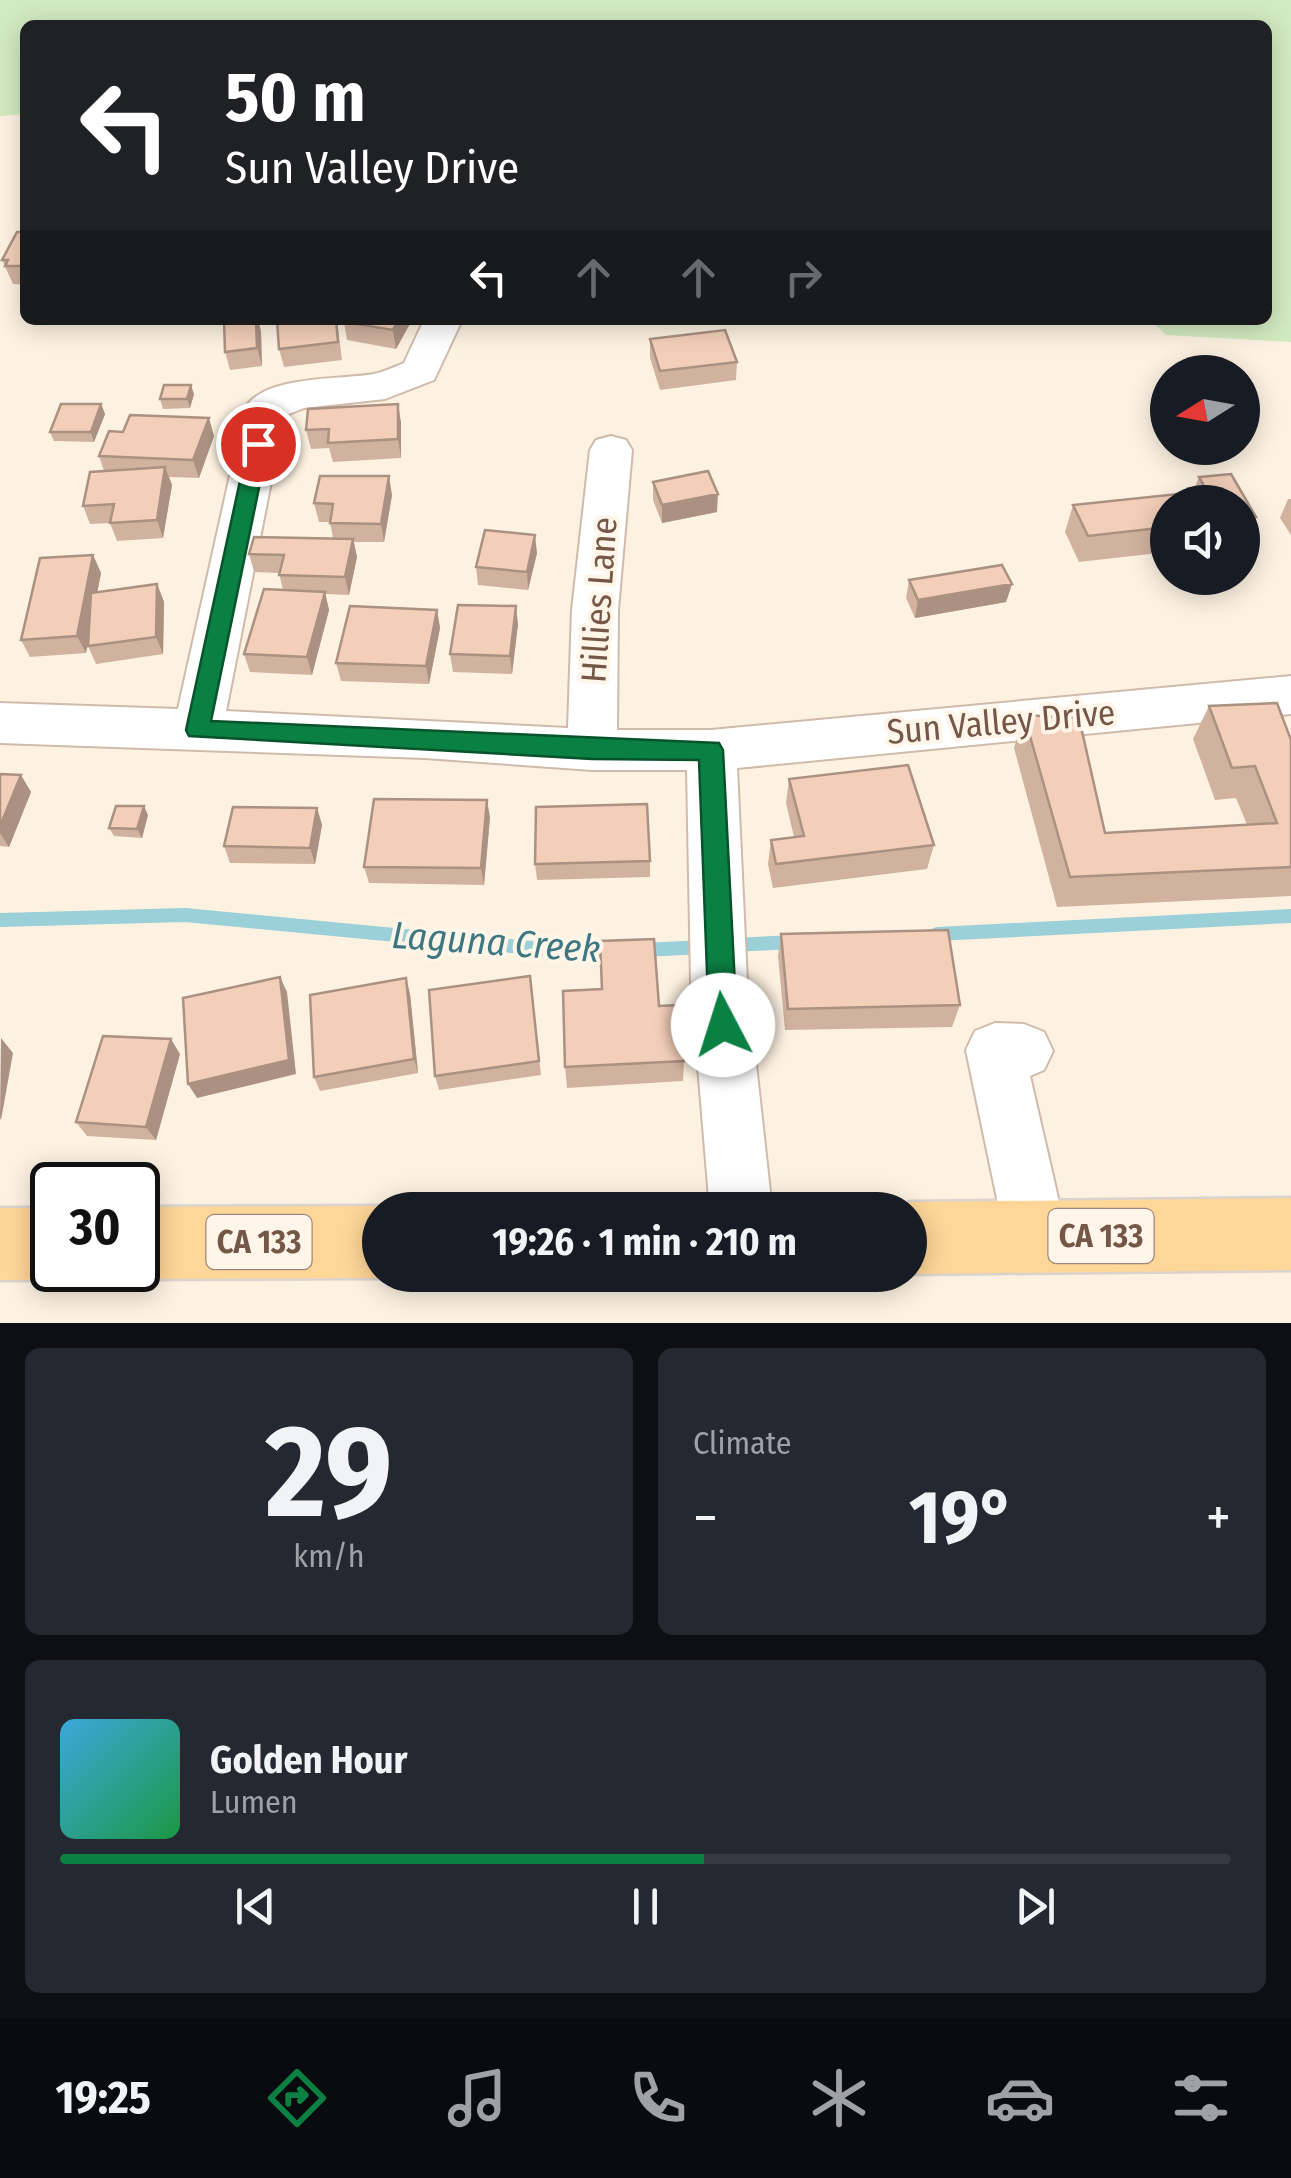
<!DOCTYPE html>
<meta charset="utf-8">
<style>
:root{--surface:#171b24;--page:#242831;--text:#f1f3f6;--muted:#9ea1a6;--line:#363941;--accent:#0b8043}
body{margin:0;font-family:"Fira Sans Condensed",sans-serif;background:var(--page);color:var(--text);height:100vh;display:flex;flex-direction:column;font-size:38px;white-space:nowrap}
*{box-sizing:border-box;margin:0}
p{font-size:32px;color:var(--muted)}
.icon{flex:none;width:55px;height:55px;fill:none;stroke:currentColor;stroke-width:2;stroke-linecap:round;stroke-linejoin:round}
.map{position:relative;height:1323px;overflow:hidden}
.side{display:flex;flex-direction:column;gap:25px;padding:25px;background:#0d0f14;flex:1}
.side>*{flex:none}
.banner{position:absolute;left:20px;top:20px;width:1252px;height:305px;border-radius:15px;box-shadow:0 5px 25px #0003;background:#202124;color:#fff;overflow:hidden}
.needle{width:65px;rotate:259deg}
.fabs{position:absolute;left:1150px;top:355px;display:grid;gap:20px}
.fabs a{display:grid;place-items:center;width:110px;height:110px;border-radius:50%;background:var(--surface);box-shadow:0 5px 25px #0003;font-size:50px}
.speed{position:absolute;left:30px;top:1162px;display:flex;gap:20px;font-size:50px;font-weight:700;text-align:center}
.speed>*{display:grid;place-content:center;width:130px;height:130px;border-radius:50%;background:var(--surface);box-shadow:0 5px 25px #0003;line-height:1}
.speed .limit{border:5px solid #111;border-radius:15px;background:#fff;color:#111}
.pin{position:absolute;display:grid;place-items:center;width:85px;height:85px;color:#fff;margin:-42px;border:5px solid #fff;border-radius:50%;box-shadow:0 2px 10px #0007}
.me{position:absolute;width:110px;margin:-55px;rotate:355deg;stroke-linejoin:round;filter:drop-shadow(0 0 8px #0008)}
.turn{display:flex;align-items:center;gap:35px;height:210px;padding:0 40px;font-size:45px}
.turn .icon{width:130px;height:130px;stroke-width:2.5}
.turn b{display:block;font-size:70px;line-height:85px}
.lanes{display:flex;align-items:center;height:95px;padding:0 40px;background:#0003;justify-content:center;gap:50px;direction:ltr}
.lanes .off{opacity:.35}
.big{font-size:75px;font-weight:700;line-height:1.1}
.side .tile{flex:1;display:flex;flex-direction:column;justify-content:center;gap:15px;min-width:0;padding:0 35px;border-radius:15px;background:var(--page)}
.side .dial{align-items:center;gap:0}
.dial b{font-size:130px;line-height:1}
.song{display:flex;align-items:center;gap:30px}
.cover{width:120px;height:120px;border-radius:15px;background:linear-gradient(135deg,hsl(200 70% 55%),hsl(140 70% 35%))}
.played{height:10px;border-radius:5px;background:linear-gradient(90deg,var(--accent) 55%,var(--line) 55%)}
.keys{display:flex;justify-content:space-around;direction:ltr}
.heat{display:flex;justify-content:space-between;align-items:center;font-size:55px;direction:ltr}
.side .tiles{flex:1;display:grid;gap:25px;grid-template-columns:1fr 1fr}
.tile:last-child{grid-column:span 2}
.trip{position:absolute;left:362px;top:1192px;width:565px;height:100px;border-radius:50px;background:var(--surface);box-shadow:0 5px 25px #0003;font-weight:700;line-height:100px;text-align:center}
.tab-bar{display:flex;height:160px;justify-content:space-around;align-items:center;background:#090b0e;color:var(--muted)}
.tab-bar .icon{width:70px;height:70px}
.tab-bar .current{color:var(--accent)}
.tab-bar b{font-size:45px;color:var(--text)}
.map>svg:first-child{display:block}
.green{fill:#d2eac0}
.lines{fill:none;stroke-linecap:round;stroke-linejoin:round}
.stream{stroke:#9cd0d9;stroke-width:14}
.minor-casing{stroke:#d0bbab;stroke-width:4}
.major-casing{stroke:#dbd3cf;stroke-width:5}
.minor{fill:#fff;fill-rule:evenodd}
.major{fill:#fdd698;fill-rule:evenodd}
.wall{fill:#d1b29f}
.shaded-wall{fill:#aa9182}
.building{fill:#f3cfb9;stroke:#aa9182;stroke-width:2.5}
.route{fill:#0b8043;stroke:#07532c;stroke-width:2.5}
.labels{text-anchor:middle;stroke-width:8;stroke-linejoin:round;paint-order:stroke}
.shield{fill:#fff6e9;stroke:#9e8778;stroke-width:2.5}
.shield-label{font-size:32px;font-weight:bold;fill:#755748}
.street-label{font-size:35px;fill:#755748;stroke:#fff6e9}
.water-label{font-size:38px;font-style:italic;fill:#3e7782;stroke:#fff6e9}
</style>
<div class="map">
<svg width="1291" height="1323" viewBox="0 0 1291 1323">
<rect width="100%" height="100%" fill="#fdf2e2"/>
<!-- green -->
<path class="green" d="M0 0H1291V342L1166 335 1150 320H1268V25H25V114L0 116Z"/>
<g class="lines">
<!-- stream -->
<path class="stream" d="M0 920 185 915 584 953 614 951
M937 934 1291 916
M732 945 794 942
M642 950 704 947"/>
<!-- minor casing -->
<g class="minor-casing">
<path id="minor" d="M424 320H462L434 380 385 399 304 408 284 416 226 711 568 728 572 610 590 450 596 440 611 436 626 440 632 450 618 610 617 730H711L1291 676V714L737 768 747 982 772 1210H710L691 982 687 770H592L425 758 0 743V703L178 709 245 408C265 375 339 380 374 374 384 372 394 367 404 363Z
M995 1023 1024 1024 1044 1032 1053 1051 1044 1070 1030 1076 1067 1237 1058 1259 1036 1268 1014 1259 1005 1237 966 1050 975 1031Z"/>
</g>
<!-- major casing -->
<g class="major-casing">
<path id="major" d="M1291 1198V1270L910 1274V1210H890L910 1202Z
M380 1206 391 1210H380V1275H388L380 1278 138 1279 115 1270H138V1207Z
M0 1208H52V1270H77L52 1280H0Z"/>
</g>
<!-- minor -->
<use href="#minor" class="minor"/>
<!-- major -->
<use href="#major" class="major"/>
</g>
<!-- wall -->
<path class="wall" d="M25 232V285L13 284 2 260Z
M277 320H337L342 360 284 367 279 349Z
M345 320H412L396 349 347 340 344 322Z
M261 331 262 366 230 370 225 352Z
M650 339 737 362 736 380 660 390 650 358Z
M194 394 190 408 163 409 160 399Z
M101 404 105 414 94 442 54 441 50 432Z
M401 422V458L333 462 329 448 311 449 306 430Z
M214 436 199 478 169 477 172 485 163 538 117 541 110 523 90 524 83 506 104 471 99 456Z
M1231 474 1256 517 1244 544H1242V502H1168V552L1079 562 1065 532 1073 505 1193 492 1199 477Z
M653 482 717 512 662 523 653 500Z
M392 495 384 542H354L357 557 349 595 325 594 329 610 312 675 250 672 244 654 283 590 279 573 254 572 249 554 333 538 330 522H319L314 503Z
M1288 499H1291V535L1280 518Z
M537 553 528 590 478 585 476 567Z
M93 555 101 573 97 592 157 584 164 602 163 654 96 664 88 646V642L86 653 30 657 21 640Z
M909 580 1012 584 1006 602 915 618 906 598Z
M437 610 440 628 429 684 341 681 336 663Z
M518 624 512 674 453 672 450 654Z
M1209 706 1291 740V896L1057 907 1014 748 1024 715 1105 833 1247 825 1236 798 1215 800 1193 739Z
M0 774 31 792 9 847 0 846Z
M789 779 934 845 927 869 773 888 768 864 771 840 794 837 786 803Z
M317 808 322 825 315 864 230 863 224 846Z
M148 815 142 838 114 836 109 828Z
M490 817 484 885 369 883 364 867Z
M650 861V877L537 880 535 864Z
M781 934 960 1005 952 1027 785 1030 778 956Z
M530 976 541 1075 439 1090 435 1076Z
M410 994 418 1073 320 1091 314 1077Z
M659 1006 684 1061 683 1081 567 1088 565 1067Z
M180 1054 156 1140 87 1136 76 1122Z"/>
<!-- shaded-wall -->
<path class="shaded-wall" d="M256 320H258L261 331 262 366 257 348Z
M399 320H412L396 349 393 330Z
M191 385 194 394 190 408 187 399Z
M101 404 105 414 94 442 91 432Z
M398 404 401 422V458L398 439Z
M209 418 214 436 199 478 193 460Z
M165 467 172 485 163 538 157 520Z
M389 476 392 495 384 542 381 524Z
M718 494 717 512 662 523V505Z
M535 535 537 553 528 590 527 572Z
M353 539 357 557 349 595 345 577Z
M93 555 101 573 86 653 77 636Z
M157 584 164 602 163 654 156 637Z
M1012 584 1006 602 915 618 918 600Z
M325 592 329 610 312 675 307 657Z
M516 606 518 624 512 674 510 656Z
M437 610 440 628 429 684 426 666Z
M21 775 31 792 9 847 0 833V826Z
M487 800 490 817 484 885 481 868Z
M144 806 148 815 142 838 137 829Z
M317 808 322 825 315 864 310 848Z
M280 977 287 992 296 1074 197 1098 188 1084Z
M406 978 410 994 418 1073 414 1059Z
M1 1038 13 1053 1 1120 0 1118Z
M171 1039 180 1054 156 1140 146 1127Z"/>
<!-- building -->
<path class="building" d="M17 232H25V266H5L8 260H2Z
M224 320H256L257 348 225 352Z
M277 320H336L338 342 279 349Z
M345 320H399L393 330 344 322Z
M725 330 737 362 660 371 650 339Z
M164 385H191L187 399H160Z
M61 404H101L91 432H50Z
M398 404V439L328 443 329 429 306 430 308 409Z
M130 415 209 418 193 460 99 456 109 431 123 432Z
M165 467 157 520 110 523 114 504 83 506 90 472Z
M708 471 718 494 662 505 653 482Z
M1231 474 1256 517 1242 519V502H1168V527L1088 536 1073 505 1207 491 1199 477Z
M320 476H389L381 524 330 523 333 504 314 503Z
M485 530 535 535 527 572 476 567Z
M254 537 353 539 345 577 279 575 284 555 249 554Z
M93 555 77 636 21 640 40 558Z
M1002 565 1012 584 918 600 909 580Z
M157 584 156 637 88 646 91 593Z
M264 589 325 592 307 657 244 654Z
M458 605 516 606 510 656 450 654Z
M350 606 437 610 426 666 336 663Z
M1277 703 1291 740V867L1070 877 1024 715 1079 718 1105 833 1277 823 1255 766 1232 768 1209 706Z
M908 765 934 845 776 864 771 840 804 836 789 779Z
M0 774 21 775 0 826Z
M374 799 487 800 481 868 364 867Z
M647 804 650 861 535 864 536 807Z
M116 806H144L137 829 109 828Z
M233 807 317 808 310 848 224 846Z
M948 930 960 1005 788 1009 781 934Z
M654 939 659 1006 679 1005 684 1061 565 1067 563 991 602 989 600 941Z
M530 976 539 1061 435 1076 429 990Z
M280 977 289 1060 188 1084 183 998Z
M406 978 414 1059 314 1077 310 995Z
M103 1036 171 1039 146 1127 76 1122Z"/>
<!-- route -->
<path class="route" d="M258 437 268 444 211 721 719 743 723 750 737 1025 733 1034 723 1038 713 1034 709 1025 699 760 592 759 189 736 186 730 248 444Z"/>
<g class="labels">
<!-- shield labels -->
<g class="shield">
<rect x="1048.5" y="1209" width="105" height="54" rx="8"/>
<rect x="206.5" y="1215" width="105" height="54" rx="8"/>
</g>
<g class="shield-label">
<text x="1101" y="1247">CA 133</text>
<text x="259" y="1253">CA 133</text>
</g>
<!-- street labels -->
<g class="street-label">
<text transform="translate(599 600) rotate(-86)" y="12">Hillies Lane</text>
<text transform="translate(1001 722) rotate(-5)" y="12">Sun Valley Drive</text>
</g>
<!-- water labels -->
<g class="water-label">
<text transform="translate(496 942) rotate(4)" y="13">Laguna Creek</text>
</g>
</g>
</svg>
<div class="fabs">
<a><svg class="needle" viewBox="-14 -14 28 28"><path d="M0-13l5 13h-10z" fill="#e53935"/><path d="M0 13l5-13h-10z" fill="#9ea1a6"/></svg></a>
<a><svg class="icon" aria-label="sound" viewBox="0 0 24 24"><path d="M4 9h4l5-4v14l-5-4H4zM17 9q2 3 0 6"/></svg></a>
</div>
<div class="speed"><div class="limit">30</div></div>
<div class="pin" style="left:258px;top:444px;background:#d93025"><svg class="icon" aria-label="arrive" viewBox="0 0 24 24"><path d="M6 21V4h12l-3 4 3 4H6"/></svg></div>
<svg class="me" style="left:723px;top:1025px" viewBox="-20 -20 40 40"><circle r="19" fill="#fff"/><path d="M0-13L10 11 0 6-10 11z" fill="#0b8043"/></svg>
<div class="trip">19:26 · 1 min · 210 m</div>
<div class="banner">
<div class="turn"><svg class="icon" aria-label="left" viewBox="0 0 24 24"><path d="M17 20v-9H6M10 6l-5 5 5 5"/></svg><div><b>50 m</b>Sun Valley Drive</div></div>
<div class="lanes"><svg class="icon" aria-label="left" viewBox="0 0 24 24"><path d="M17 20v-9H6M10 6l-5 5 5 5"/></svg><svg class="icon off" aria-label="ahead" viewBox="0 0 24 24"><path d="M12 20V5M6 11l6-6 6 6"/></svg><svg class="icon off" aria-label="ahead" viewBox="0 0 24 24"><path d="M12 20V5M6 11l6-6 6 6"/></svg><svg class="icon off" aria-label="right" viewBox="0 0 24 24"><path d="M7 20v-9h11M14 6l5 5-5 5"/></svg></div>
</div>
</div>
<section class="side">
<div class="tiles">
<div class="tile dial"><b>29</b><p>km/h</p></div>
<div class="tile"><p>Climate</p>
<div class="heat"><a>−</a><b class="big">19°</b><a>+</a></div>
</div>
<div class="tile">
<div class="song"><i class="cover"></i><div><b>Golden Hour</b><p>Lumen</p></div></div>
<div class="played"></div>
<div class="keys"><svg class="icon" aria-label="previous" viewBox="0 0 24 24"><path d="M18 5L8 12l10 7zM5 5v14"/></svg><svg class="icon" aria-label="pause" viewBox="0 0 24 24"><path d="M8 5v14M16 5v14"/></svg><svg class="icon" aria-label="next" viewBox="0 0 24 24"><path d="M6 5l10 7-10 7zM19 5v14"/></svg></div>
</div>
</div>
</section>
<nav class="tab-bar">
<b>19:25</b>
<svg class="icon current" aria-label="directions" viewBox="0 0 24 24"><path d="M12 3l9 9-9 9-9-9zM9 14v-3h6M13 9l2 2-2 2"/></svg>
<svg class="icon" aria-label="music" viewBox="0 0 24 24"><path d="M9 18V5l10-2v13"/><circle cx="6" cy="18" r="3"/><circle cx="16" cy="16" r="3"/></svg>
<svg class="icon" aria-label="phone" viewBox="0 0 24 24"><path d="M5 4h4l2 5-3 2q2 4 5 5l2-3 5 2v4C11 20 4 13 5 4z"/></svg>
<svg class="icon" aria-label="climate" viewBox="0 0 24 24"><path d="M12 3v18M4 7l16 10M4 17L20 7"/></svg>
<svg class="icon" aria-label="car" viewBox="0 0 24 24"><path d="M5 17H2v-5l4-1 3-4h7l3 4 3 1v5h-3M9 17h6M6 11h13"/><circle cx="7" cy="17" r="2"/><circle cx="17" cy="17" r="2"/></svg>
<svg class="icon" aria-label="filters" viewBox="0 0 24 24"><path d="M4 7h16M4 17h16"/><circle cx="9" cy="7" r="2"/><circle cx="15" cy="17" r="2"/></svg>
</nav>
